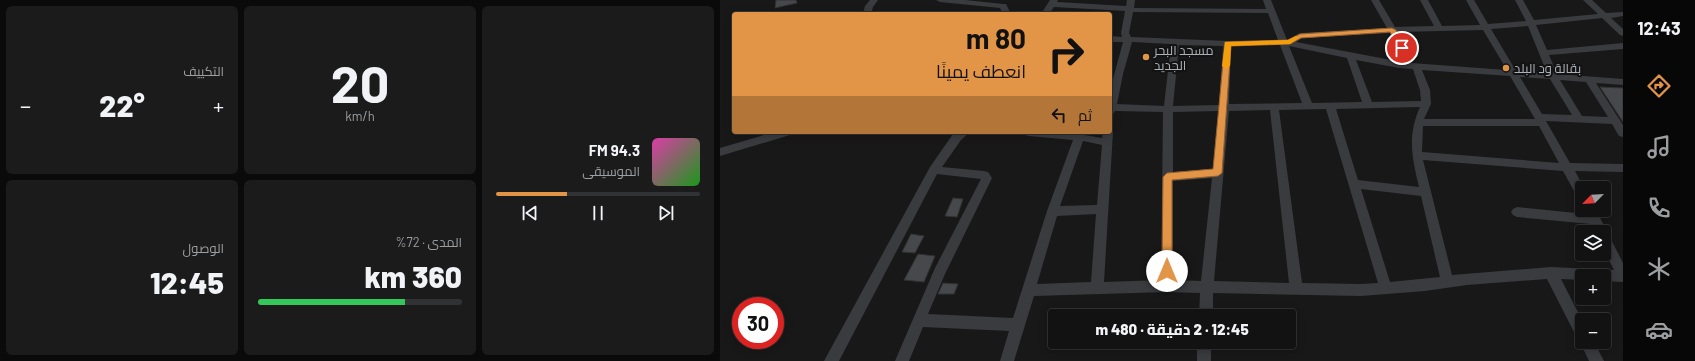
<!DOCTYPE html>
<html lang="ar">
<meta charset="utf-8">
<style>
:root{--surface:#121213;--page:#1b1b1c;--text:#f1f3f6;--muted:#9c9ea0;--line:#313233;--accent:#e29447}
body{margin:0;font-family:Barlow,Cairo,sans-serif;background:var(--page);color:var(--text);direction:rtl;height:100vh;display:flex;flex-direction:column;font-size:15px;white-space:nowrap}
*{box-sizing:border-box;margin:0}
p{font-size:13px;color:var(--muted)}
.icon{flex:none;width:22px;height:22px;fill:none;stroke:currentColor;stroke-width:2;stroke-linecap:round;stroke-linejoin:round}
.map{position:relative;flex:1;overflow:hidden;direction:ltr}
.drawer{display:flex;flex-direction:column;gap:6px;padding:6px;background:#0a0a0a;width:720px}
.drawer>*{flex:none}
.guide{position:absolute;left:12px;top:12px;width:380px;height:122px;border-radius:4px;box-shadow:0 2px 10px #0003,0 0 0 1px var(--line);direction:rtl;background:#e29447;color:#111;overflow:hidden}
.needle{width:26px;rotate:246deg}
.controls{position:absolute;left:855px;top:181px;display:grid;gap:8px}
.controls a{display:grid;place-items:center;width:36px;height:36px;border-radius:4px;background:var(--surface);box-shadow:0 2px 10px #0003,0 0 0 1px var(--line);font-size:20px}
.speed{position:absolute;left:12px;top:297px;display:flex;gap:8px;font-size:20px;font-weight:700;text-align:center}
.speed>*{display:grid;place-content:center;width:52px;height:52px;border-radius:50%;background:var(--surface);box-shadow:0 2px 10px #0003,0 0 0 1px var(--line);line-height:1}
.speed .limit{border:6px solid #d22;background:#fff;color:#111}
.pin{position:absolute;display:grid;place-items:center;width:34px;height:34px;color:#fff;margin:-17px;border:2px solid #fff;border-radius:50%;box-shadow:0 1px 4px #0007}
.me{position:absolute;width:44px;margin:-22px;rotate:0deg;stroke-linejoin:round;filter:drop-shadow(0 0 3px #0008)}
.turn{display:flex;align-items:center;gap:14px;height:84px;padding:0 20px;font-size:18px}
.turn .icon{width:52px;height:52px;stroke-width:2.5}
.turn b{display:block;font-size:28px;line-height:34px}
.then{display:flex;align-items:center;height:38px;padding:0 20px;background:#0003;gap:8px;font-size:15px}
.big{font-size:30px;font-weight:800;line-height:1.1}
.drawer .card{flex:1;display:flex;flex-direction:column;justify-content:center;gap:6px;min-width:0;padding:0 14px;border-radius:6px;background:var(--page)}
.drawer .dial{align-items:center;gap:0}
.dial b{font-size:52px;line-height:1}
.song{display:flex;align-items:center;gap:12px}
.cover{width:48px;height:48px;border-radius:6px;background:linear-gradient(135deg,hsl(320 70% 55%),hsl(120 70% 35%))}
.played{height:4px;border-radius:2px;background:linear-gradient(90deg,var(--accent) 35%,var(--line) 35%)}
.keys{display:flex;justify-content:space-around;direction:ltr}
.heat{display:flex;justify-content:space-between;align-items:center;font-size:22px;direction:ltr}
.charge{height:6px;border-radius:3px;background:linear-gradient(90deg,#34c759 72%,var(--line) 0)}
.drawer .tiles{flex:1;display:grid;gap:6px;grid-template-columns:repeat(3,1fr)}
.card:first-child{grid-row:span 2}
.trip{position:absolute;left:328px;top:309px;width:248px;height:40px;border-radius:4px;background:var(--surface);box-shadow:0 2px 10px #0003,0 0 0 1px var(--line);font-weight:800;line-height:40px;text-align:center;direction:rtl}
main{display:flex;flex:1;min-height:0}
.tab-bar{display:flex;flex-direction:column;width:72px;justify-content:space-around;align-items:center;background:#070708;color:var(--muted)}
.tab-bar .icon{width:28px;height:28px}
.tab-bar .on{color:var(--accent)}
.tab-bar b{font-size:18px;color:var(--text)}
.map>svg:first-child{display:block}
.building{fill:#47484c;stroke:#323235}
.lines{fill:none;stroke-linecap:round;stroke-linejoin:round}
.minor{fill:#393b3e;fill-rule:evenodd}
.route{fill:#e29447;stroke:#93602e}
.slow{fill:#f59e0b}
.poi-dot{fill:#e29447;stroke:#131314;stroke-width:1.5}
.labels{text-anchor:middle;stroke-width:4;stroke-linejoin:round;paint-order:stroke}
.poi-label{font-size:13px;fill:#abb1b8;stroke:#131314;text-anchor:start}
</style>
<main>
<nav class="tab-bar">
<b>12:43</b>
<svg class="icon on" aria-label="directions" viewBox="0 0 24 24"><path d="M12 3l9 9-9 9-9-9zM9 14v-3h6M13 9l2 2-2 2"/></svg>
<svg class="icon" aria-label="music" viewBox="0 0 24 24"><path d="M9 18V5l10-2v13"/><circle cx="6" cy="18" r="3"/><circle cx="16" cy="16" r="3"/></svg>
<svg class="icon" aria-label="phone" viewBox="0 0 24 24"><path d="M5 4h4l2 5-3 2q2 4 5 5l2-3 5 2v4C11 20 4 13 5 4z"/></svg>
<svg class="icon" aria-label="climate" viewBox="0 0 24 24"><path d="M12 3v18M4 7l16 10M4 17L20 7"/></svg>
<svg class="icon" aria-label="car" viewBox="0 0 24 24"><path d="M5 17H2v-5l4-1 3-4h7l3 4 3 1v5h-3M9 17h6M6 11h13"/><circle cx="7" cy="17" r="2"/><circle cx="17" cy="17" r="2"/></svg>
</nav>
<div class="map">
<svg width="903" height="361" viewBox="0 0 903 361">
<rect width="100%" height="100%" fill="#181819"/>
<!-- building -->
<path class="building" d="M56 0H76L77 3 55 8Z
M880 87 903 88V122Z
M233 198 243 199 237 217 225 216Z
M191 234 204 236 195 253 182 252Z
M198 254 215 256 204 282 184 280Z
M223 283 238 284 234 294H218Z"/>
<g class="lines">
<!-- minor -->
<path class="minor" d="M150 0H158L153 7 151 14H143L145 6Z
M216 0H245L283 4H286L291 14H283L280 8 220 2Z
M330 0H338L337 2 406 6 407 0H415L414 8 546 9 543 0H551L567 40 580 33 667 28 651 0H659L675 27 714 26 700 0H708L722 26 760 25 746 0H754L768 24 806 21 795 0H803L814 20 878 14 863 0H872L886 13 903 12V16L891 18 903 29V36L900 35 882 18 816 25 827 50 903 43V49L829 55 837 74 903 79V85L876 83 903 125V137L899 136 892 124 826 121 850 163 903 164V172L855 171 864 188H862V199L858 198 843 171 703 160 732 275 831 267 894 270 884 250V232H875L871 224 797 217 793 215 791 212 793 209 797 207 866 214 864 210H876L903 263V282L884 281V276H862V280L841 279 862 320V342H874L884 361H869L860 342 861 339 857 338 827 279 747 285 705 291 641 296 493 293V316H479L480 293 447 292 314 296 294 361H280L289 331 203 327 189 361H175L215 268 261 179 217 174 119 361H104L210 167 233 134 237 132H250L241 140 222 167 264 171 268 172 272 178 225 274 208 314 293 318 327 211 353 140 309 136 305 135 304 132H346L382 138 383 132H390V129H392L393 132 384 282 441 280 443 112 395 111 393 114 390 115V90L403 42H390V36L402 37 401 33 405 11 334 7 329 14H321ZM413 12 548 13 558 40 507 41 411 37 409 33ZM808 26 827 73 796 71 771 29ZM763 30 787 70 691 63 686 47 678 32ZM670 33 678 47 682 62 576 42 582 38ZM412 42 451 44 444 106 397 104 403 74ZM459 45 503 46 499 105 453 106ZM560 45 582 103 509 104 511 46ZM569 46 627 58 642 102 592 103ZM636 60 679 68 693 69 700 90 701 101 652 102ZM702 70 790 76 815 119H704L711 104 710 90ZM800 77 830 79 852 115 822 114ZM840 80 866 82 888 117 862 116ZM700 107C687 136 692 157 699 187L638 180 616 109ZM606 109 658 283 641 284 582 283 559 110ZM550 110 569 283 494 281 509 111ZM499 111 493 169 453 172V112ZM703 126H819L839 163 702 152ZM363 141 382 145 377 205 340 206ZM492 178 481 281 453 280V181ZM641 189 701 196 720 277 670 282ZM376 214 371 282 317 284 337 216Z
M54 132H71L70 135 0 156V148Z
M477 342H491V361H477Z"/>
</g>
<!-- route -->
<path class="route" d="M672 28 676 30 685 48 684 49H679L670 32 581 38 570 44 511 46 502 173 498 176 452 180V271L451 274 447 275 443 274 442 271 443 177 447 173 493 169 505 42 568 40 580 34Z"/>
<!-- slow -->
<path class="slow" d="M576 36 579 38 570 44 511 46 510 66 506 69 502 66 505 42 568 40Z"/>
<!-- markers -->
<g class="poi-dot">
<circle cx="426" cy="57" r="4"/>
<circle cx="786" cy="68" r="4"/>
</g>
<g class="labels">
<!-- poi labels -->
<g class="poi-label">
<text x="434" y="55">مسجد البحر<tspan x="434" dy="15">الجديد</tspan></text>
<text x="794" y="73">بقالة ود البلد</text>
</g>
</g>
</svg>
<div class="controls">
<a><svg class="needle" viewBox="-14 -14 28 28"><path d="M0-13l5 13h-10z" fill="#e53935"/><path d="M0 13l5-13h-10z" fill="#9c9ea0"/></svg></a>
<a><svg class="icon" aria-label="layers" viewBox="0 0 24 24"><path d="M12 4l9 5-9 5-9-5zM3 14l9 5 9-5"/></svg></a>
<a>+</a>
<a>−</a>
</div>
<div class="speed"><div class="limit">30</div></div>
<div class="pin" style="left:682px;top:48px;background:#d93025"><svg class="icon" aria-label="arrive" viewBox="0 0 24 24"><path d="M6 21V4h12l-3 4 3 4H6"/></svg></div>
<svg class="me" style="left:447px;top:271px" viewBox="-20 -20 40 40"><circle r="19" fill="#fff"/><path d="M0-13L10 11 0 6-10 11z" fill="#e29447"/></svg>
<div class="trip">12:45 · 2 دقيقة · 480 m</div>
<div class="guide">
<div class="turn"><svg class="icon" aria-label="right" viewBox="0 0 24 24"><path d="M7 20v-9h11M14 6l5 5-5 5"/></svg><div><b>80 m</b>انعطف يمينًا</div></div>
<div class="then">ثم<svg class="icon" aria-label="left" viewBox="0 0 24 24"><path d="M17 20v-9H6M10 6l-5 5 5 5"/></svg></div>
</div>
</div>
<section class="drawer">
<div class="tiles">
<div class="card">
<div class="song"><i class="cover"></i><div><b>94.3 FM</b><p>الموسيقى</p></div></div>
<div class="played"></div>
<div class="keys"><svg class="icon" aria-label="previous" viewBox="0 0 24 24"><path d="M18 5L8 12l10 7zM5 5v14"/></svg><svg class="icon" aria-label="pause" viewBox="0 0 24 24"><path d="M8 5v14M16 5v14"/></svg><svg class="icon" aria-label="next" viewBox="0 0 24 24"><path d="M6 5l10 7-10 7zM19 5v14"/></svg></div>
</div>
<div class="card dial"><b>20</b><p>km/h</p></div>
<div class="card"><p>التكييف</p>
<div class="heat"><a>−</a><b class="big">22°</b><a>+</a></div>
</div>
<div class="card"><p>المدى · 72%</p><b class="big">360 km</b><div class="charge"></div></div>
<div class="card"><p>الوصول</p><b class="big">12:45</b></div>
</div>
</section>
</main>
